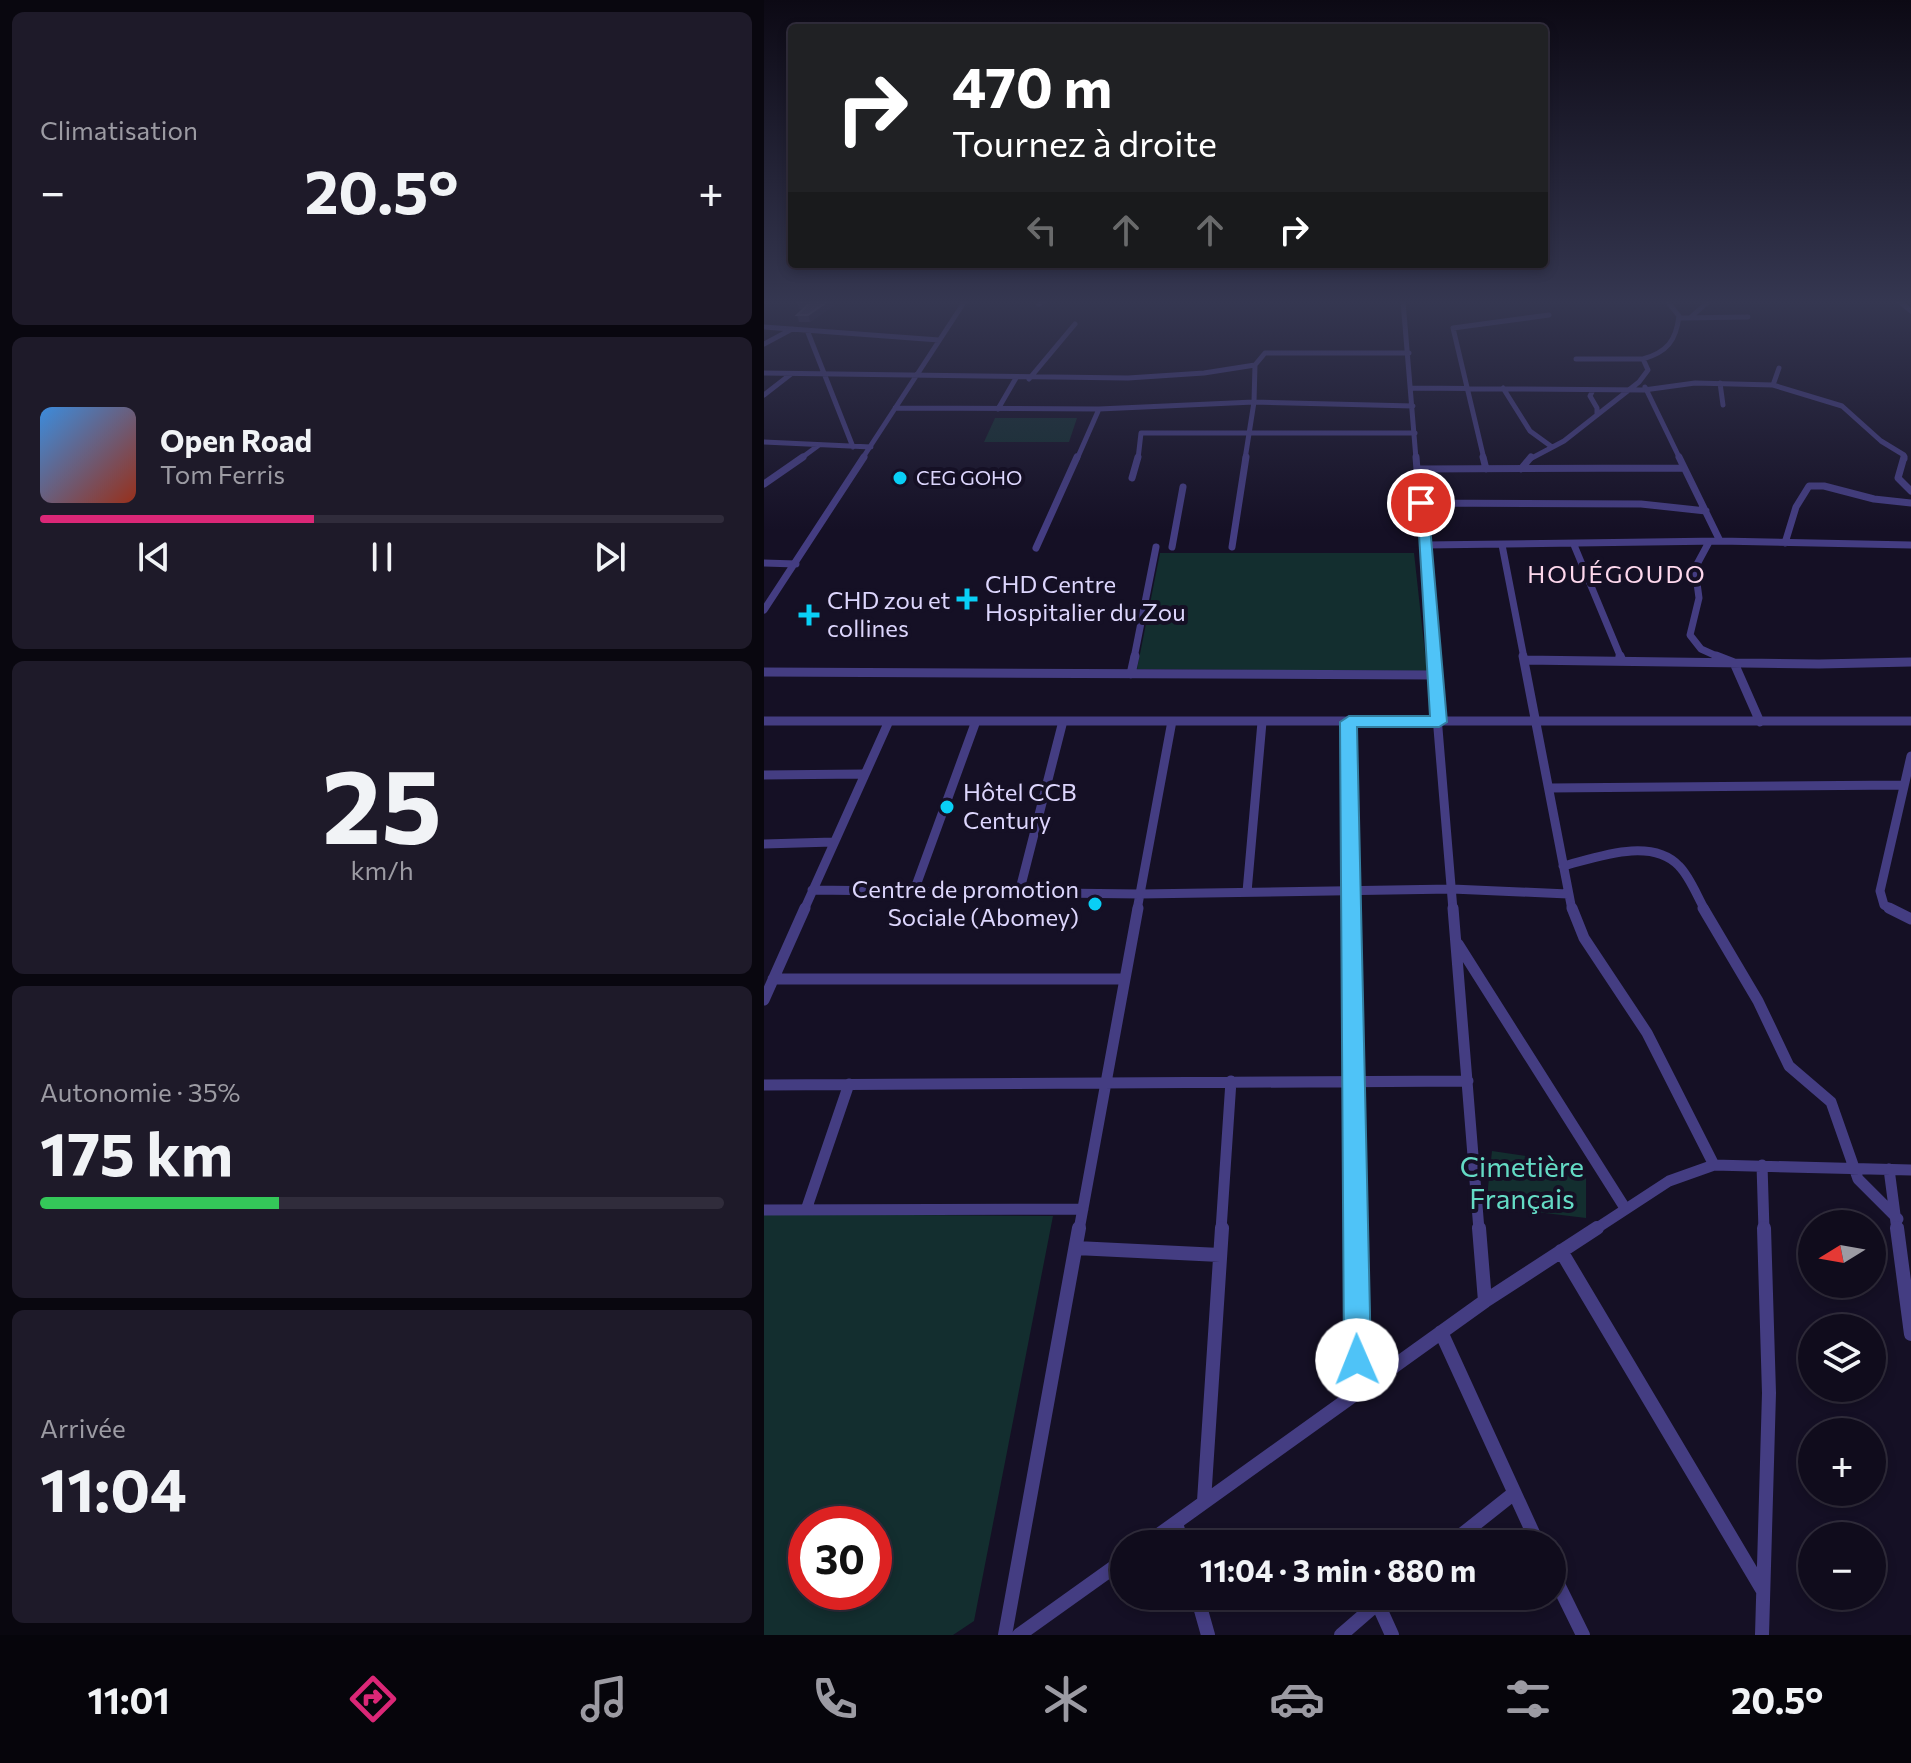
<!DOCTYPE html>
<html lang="fr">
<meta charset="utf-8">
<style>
:root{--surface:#100c1c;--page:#1e1a29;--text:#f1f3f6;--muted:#9c9ba3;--line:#302c3b;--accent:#db2777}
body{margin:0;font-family:Commissioner,sans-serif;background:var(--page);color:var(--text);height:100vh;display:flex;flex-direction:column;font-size:30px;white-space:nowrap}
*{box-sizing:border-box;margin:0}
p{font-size:26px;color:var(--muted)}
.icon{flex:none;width:44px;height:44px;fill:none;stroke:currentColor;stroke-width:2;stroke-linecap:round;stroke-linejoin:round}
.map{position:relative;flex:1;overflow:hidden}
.details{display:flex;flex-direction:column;gap:12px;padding:12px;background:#09070f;width:764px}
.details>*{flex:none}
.top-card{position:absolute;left:24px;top:24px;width:760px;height:244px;border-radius:8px;box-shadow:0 4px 12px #0003,0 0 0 2px var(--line);background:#202124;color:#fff;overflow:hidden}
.needle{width:52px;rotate:259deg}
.tools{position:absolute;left:1034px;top:1210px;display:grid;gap:16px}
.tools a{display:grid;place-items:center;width:88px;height:88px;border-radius:50%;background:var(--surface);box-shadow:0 4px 12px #0003,0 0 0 2px var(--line);font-size:40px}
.speed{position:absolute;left:24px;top:1506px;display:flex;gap:16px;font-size:40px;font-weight:700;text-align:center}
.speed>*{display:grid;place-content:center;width:104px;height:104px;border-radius:50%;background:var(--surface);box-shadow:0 4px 12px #0003,0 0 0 2px var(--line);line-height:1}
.speed .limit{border:12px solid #d22;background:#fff;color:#111}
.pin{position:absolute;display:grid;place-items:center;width:68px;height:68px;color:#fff;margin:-34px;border:4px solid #fff;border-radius:50%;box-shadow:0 2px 8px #0007}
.me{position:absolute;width:88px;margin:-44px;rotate:359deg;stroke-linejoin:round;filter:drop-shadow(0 0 6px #0008)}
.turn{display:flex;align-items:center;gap:28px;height:168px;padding:0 32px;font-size:36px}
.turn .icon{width:104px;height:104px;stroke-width:2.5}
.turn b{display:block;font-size:56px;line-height:68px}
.lanes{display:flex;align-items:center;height:76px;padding:0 32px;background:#0003;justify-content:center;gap:40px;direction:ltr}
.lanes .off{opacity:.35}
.big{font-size:60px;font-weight:700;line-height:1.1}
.details .tile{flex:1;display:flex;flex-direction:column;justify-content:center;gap:12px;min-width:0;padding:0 28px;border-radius:12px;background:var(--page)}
.details .dial{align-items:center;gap:0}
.dial b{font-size:104px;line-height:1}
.song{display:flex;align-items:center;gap:24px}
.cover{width:96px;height:96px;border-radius:12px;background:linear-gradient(135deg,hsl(210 70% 55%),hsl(10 70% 35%))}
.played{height:8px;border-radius:4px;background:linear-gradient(90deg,var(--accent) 40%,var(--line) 40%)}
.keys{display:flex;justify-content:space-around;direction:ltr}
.heat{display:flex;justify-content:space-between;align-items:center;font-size:44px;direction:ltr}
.charge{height:12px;border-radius:6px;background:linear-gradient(90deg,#34c759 35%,var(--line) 0)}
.trip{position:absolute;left:346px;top:1530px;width:456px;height:80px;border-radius:40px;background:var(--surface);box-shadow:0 4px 12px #0003,0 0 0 2px var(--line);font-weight:700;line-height:80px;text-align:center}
.dock{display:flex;height:128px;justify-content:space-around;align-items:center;background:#06050b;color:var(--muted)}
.dock .icon{width:56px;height:56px}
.dock .current{color:var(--accent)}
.dock b{font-size:36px;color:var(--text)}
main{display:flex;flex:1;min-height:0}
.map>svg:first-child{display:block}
.green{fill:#132e2f;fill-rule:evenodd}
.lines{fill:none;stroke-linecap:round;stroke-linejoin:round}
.minor-far4{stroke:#443d82;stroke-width:5}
.minor-far3{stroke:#443d82;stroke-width:7}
.minor-far2{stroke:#443d82;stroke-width:9}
.minor-far1{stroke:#443d82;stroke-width:11}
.minor{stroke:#443d82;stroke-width:14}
.wall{fill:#342a52}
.shaded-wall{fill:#201838}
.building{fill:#463c64;stroke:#5e547c;stroke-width:2}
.route{fill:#4fc3f7;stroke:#337fa1;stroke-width:2}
.poi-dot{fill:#09cff6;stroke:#151025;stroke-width:3}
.labels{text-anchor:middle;stroke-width:8;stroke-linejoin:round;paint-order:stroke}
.far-poi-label{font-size:20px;fill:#ddd6fd;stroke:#151025;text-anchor:start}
.far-quarter-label{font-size:24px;letter-spacing:2px;fill:#fed8ed;stroke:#151025}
.poi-label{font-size:24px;fill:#ddd6fd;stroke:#151025;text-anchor:start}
.near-park-label{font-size:28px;fill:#64dbc5;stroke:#151025}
</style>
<main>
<section class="details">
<div class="tile"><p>Climatisation</p>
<div class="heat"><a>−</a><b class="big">20.5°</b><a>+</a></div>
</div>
<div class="tile">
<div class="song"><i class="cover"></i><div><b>Open Road</b><p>Tom Ferris</p></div></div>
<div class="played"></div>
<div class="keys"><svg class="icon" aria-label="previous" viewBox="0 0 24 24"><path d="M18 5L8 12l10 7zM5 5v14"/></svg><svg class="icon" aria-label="pause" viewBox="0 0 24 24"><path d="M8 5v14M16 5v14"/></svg><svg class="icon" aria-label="next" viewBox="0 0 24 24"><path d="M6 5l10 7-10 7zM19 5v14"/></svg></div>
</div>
<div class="tile dial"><b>25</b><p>km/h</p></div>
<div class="tile"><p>Autonomie · 35%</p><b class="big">175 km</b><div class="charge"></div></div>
<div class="tile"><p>Arrivée</p><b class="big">11:04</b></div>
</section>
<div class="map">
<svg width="1147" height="1635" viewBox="0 0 1147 1635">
<rect width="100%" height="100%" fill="#151025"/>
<!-- green -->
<path class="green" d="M231 418H313L305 442H220Z
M396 553H650L663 671 373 669Z
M728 1151 822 1165V1218L722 1206Z
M0 1214 289 1216 210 1621 189 1635H0ZM42 1524H110V1592H42Z"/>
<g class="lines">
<!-- minor-far4 -->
<path class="minor-far4" d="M639 301 652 459
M1135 301 1147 311
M275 304 279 301
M927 317 945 301
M915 318 984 317
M0 327 175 340
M43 330 89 447
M0 344 28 329
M812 359H879
M0 373 364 378 440 373 491 365
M265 379 311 324
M956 383 959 405
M1009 385 1015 368
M881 387 916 459
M648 388 880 390 931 383 1009 385 1078 406 1117 441 1140 455 1141 459
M739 388 766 431 788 447
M829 390 826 396 833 408V415
M0 395 27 374
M131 408 335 409 490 402 491 365 501 353H645
M234 409 252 378
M0 442 107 447
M36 459 55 445
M98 459 201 301
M313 459 335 409
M374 459 377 433H651
M481 459 490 402 649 406
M720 459 689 328 785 315
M766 459 800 441 875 382 884 370 879 359C903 352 912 341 915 316L903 301"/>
<!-- minor-far3 -->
<path class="minor-far3" d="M652 457 668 658
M719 457 722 469
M915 457 956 541
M1140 457 1134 478 1147 491
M654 469 919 468
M757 469 767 457
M368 478 374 457
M0 484 39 457
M657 503 877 504 942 511
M945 542 931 568 935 598 926 635 937 649 957 658
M1021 543 1032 507 1045 486H1060L1110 499 1147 503
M661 545 956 541 1147 545
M738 545 760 658
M810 545 857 658
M408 547 419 487
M468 547 482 457
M272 548 313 457
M0 563 32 564
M0 610 100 457
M370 658 392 547"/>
<!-- minor-far2 -->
<path class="minor-far2" d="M668 656 689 910
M759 656 808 910
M856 656 858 661
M952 656 970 663 996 722
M760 660 1055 664 1147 662
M0 672 671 675
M367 674 371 656
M0 721H1147
M585 722 588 910
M0 775 98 774
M786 788 1139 785
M0 844 69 842
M799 866C831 858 887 836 915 866 926 877 933 896 941 910
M48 890 376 894 688 889 804 894
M150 891 212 721
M483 892 498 722
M255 893 299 721
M40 910 125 721
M373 910 408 721
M1129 910 1120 905 1116 891 1147 756"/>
<!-- minor-far1 -->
<path class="minor-far1" d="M588 908 592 1230
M689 908 715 1230
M808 908 820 938 883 1033 950 1165
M939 908 994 1001 1025 1066 1067 1102 1094 1179 1134 1219
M1125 908 1147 919
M694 944 861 1208
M9 979H361
M0 1000 41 908
M0 1085 704 1081
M998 1165 1000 1230
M1125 1169 1133 1230
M0 1210 319 1209
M42 1210 85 1084
M315 1230 374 908
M457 1230 467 1081
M830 1230 905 1181 950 1165 1147 1170"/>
<!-- minor -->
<path class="minor" d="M592 1228 594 1391
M715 1228 721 1301
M1133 1228 1147 1334
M312 1248 456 1255
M797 1251 999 1591
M677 1332 774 1544
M440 1501 458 1228
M412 1523 418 1544
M382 1544 721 1301 833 1228
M686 1544 749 1494
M788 1572 819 1635
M433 1596 444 1635
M614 1604 628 1635
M241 1635 315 1228
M255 1635 360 1560
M577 1635 622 1596
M998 1635 1005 1393 1000 1228"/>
</g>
<!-- wall -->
<path class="wall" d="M35 301H76L46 322H35L33 315 39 309H35L33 302Z"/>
<!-- shaded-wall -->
<path class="shaded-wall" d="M64 301H76L46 322 44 315Z"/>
<!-- building -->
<path class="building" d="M34 301H64L44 315H33L46 303 33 302Z"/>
<!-- sky -->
<linearGradient id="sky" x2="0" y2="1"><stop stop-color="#0c0914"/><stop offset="0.57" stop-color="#353751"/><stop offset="1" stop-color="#353751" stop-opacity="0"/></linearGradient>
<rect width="1147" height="530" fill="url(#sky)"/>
<!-- route -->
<path class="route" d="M653 501 664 503 683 722 675 727H593L607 1360 603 1370 593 1374 584 1370 580 1360 576 722 585 716H666Z"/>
<!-- markers -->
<g class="poi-dot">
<circle cx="136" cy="478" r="8"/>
<path d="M199 587h8v8h8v8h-8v8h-8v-8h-8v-8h8z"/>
<path d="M41 603h8v8h8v8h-8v8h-8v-8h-8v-8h8z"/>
<circle cx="183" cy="807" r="8"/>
<circle cx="331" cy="904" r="8"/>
</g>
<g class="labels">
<!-- far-poi labels -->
<g class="far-poi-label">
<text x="152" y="485">CEG GOHO</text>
</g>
<!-- far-quarter labels -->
<g class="far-quarter-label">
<text x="853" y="583">HOUÉGOUDO</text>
</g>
<!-- poi labels -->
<g class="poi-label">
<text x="221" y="593">CHD Centre<tspan x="221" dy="28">Hospitalier du Zou</tspan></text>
<text x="63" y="609">CHD zou et<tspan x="63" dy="28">collines</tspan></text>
<text x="199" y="801">Hôtel CCB<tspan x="199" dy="28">Century</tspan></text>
<text x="315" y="898" text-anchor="end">Centre de promotion<tspan x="315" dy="28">Sociale (Abomey)</tspan></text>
</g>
<!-- near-park labels -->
<g class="near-park-label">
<text x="758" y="1177">Cimetière<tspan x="758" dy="32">Français</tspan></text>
</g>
</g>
</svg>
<div class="tools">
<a><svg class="needle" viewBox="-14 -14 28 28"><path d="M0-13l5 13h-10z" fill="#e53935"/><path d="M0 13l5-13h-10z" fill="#9c9ba3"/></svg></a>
<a><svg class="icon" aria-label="layers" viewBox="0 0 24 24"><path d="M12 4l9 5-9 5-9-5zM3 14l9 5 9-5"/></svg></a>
<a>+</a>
<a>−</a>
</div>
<div class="speed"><div class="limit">30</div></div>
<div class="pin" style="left:657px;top:503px;background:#d93025"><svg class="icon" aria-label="arrive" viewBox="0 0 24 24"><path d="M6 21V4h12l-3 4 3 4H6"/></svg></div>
<svg class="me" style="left:593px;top:1360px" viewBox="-20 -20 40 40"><circle r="19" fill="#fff"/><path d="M0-13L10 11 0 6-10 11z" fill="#4fc3f7"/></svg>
<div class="trip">11:04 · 3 min · 880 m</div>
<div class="top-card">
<div class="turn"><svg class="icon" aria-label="right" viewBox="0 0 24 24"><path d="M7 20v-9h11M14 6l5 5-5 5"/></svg><div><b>470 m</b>Tournez à droite</div></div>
<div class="lanes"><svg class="icon off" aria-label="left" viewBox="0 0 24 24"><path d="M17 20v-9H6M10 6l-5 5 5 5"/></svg><svg class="icon off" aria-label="ahead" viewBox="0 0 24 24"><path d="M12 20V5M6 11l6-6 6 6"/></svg><svg class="icon off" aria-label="ahead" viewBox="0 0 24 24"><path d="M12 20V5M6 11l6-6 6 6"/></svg><svg class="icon" aria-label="right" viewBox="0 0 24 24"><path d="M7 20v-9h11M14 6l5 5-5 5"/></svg></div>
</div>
</div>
</main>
<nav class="dock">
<b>11:01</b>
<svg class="icon current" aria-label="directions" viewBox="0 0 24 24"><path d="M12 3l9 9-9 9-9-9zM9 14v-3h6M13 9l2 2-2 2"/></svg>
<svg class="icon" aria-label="music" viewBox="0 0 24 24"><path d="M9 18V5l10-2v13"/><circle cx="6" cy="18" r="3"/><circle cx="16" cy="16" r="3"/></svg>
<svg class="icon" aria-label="phone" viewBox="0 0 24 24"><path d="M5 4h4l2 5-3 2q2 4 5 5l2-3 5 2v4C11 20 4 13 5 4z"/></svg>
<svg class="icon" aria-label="climate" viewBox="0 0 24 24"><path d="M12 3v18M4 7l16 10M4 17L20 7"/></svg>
<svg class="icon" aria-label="car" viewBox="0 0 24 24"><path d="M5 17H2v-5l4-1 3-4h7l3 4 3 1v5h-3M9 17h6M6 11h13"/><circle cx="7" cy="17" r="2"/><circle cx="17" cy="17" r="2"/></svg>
<svg class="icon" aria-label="filters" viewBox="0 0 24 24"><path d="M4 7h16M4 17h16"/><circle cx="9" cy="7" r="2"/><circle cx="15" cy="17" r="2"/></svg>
<b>20.5°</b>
</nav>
